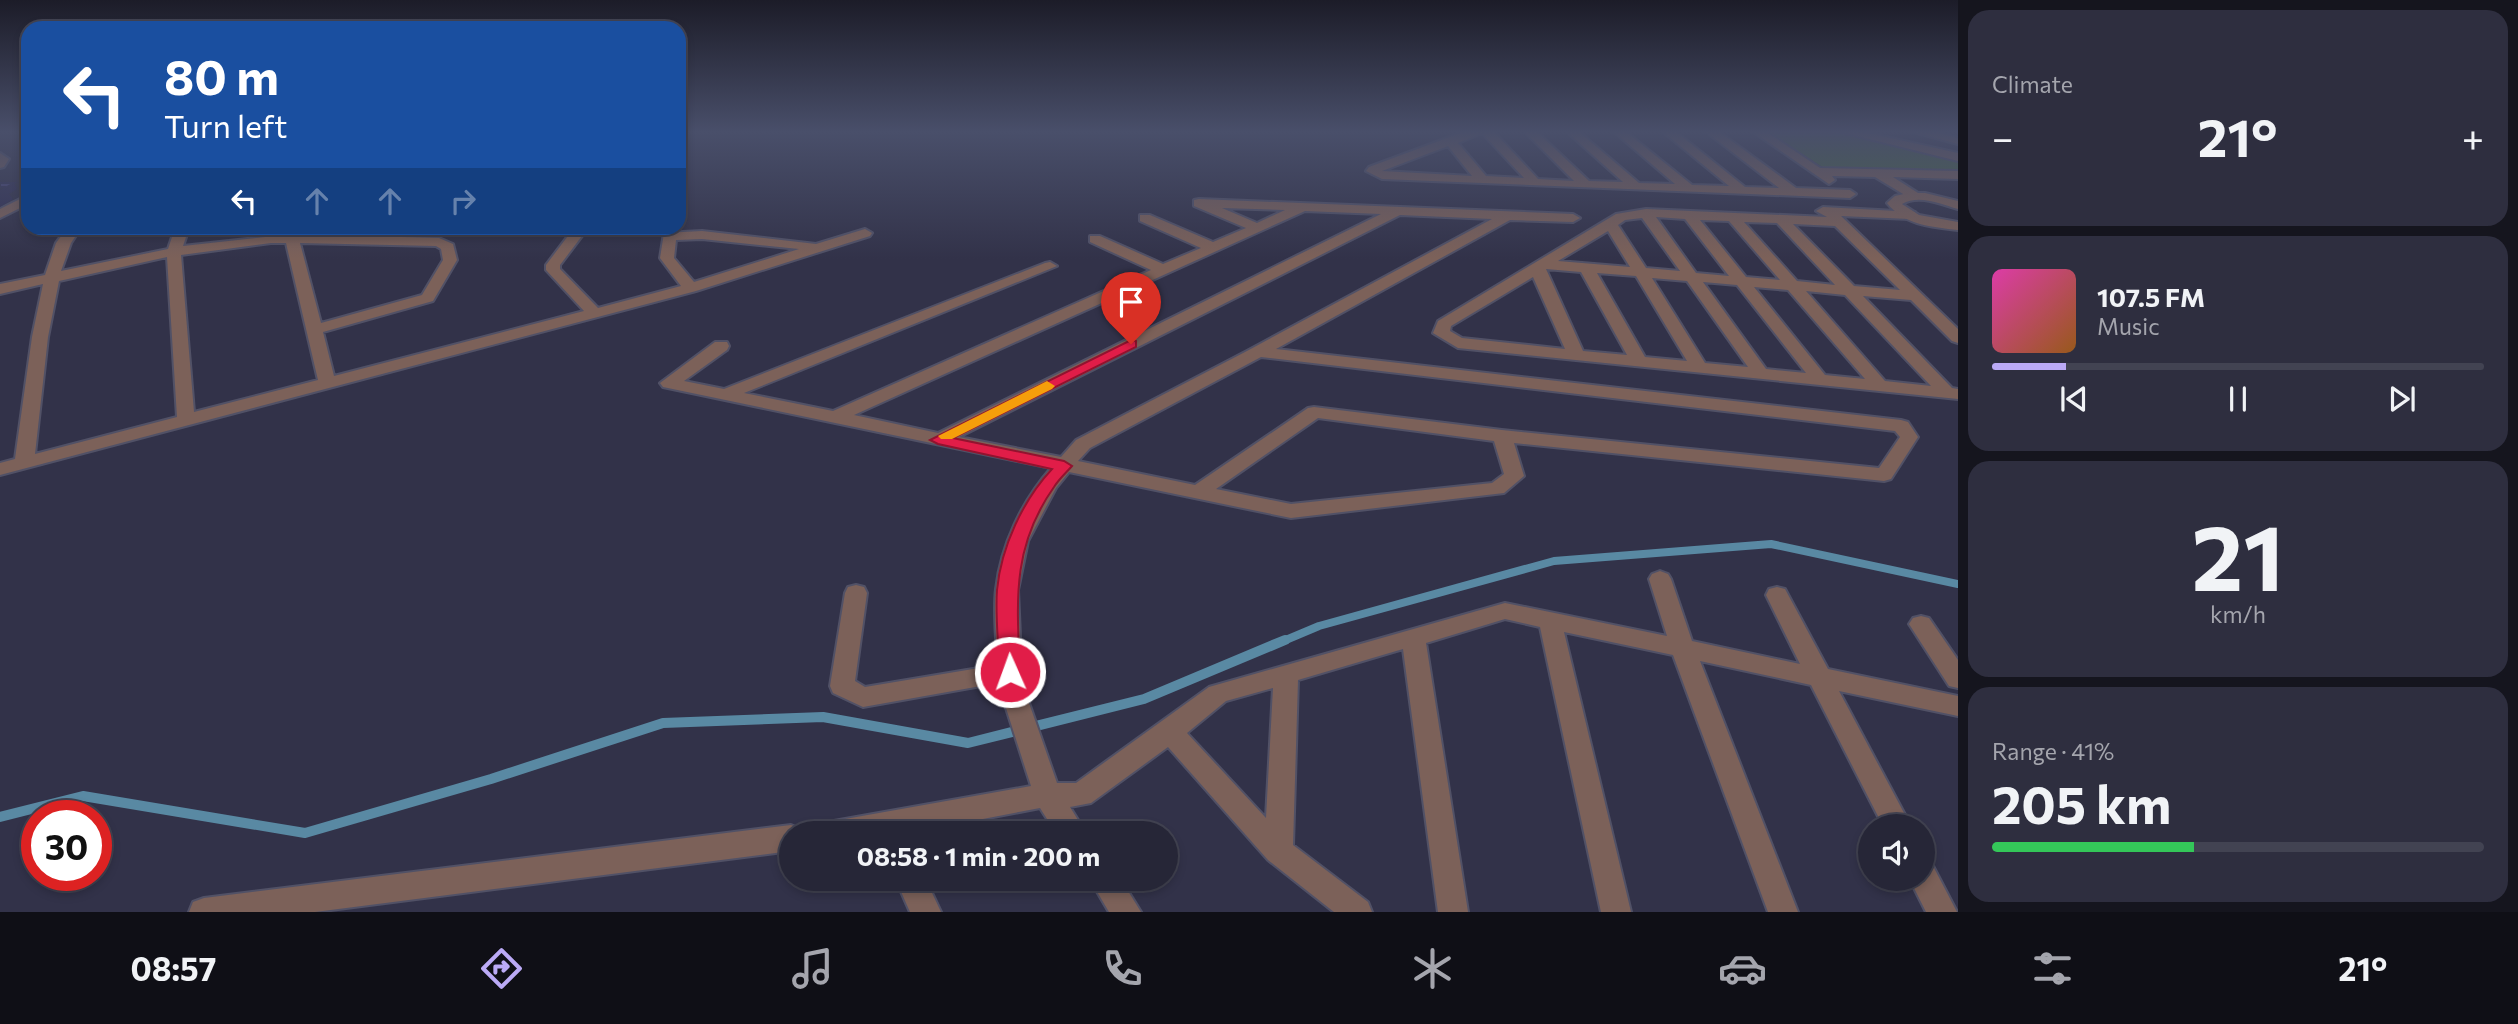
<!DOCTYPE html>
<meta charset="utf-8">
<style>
:root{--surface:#262637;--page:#2e2e3f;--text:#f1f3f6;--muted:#a4a5ad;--line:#424352;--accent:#bbaaf6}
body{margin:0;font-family:Commissioner,sans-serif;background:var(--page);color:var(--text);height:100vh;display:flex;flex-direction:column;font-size:26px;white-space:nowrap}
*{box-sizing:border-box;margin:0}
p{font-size:23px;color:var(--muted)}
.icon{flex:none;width:38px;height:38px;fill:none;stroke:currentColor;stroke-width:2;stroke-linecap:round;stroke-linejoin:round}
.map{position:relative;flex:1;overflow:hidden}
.details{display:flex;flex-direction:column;gap:10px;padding:10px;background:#15151e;width:560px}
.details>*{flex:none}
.banner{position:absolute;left:21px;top:21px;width:665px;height:214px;border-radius:21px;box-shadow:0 4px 10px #0003,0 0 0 2px var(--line);background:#1a4fa0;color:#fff;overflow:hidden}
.buttons{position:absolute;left:1858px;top:814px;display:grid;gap:14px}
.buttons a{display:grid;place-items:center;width:77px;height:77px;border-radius:50%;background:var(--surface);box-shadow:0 4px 10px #0003,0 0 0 2px var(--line);font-size:35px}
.speed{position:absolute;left:21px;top:800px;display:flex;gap:14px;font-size:35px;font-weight:700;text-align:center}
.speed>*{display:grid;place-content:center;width:91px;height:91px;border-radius:50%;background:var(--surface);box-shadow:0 4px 10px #0003,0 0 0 2px var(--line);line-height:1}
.speed .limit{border:10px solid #d22;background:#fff;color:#111}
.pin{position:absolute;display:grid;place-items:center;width:60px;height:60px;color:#fff;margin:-72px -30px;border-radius:50% 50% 50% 0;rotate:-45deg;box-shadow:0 0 7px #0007}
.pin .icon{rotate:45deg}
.me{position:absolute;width:77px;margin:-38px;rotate:358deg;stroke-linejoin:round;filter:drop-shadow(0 0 5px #0008)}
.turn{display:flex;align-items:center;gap:24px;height:147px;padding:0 28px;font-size:32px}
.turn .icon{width:91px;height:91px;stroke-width:2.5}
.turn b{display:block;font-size:49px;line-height:60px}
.lanes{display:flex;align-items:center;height:66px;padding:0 28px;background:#0003;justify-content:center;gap:35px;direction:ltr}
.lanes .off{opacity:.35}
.big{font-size:52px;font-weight:700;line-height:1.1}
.details .tile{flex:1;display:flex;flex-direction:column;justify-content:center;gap:10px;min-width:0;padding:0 24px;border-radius:21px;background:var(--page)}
.details .dial{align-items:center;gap:0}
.dial b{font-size:91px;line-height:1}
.song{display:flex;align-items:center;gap:21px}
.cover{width:84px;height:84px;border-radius:10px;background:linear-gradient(135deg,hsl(320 70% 55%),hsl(30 70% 35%))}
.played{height:7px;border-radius:4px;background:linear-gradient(90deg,var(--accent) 15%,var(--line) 15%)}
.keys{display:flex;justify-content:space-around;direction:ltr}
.heat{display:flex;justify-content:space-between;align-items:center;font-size:38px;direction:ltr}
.charge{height:10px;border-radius:5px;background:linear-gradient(90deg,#34c759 41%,var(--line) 0)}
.trip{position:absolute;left:779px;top:821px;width:399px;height:70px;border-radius:35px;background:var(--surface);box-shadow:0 4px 10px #0003,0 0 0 2px var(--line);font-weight:700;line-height:70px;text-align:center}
.dock{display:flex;height:112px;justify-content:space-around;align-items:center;background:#0f0f16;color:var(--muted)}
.dock .icon{width:49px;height:49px}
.dock .active{color:var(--accent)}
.dock b{font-size:32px;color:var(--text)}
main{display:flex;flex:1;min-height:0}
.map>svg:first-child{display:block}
.green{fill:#486840}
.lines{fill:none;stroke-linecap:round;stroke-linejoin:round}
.stream-far1{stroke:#5989a3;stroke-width:8}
.stream{stroke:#5989a3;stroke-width:10}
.minor-casing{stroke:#515166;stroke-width:4}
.tertiary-casing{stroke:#515166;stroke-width:4}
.minor{fill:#7c6159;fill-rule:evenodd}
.tertiary{fill:#7c6159;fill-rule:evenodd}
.shaded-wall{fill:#313053}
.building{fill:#464476;stroke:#313053;stroke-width:2}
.route{fill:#e11d48;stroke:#92132f;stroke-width:2}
.slow{fill:#f59e0b}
</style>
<main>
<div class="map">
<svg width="1958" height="912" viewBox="0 0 1958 912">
<rect width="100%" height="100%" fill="#323249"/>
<!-- green -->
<path class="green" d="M1766 131H1834L1958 159V171L1824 168Z"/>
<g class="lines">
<!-- stream-far1 -->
<path class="stream-far1" d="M1281 642 1319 626 1554 561 1771 544 1958 584"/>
<!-- stream -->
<path class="stream" d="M0 817 83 796 305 833 491 779 663 723 823 717 968 743 1144 699 1285 640"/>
<!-- minor casing -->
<g class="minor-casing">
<path id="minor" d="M1466 131H1493L1538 179 1574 181 1524 131H1536L1589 181 1623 182 1566 131H1578L1639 183 1675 184 1613 131H1625L1692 185 1729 186 1662 131H1675L1745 187 1779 188 1705 131H1718L1796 188 1850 190 1856 194 1850 198 1382 179 1366 171 1369 167ZM1482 133 1524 178 1486 176 1458 143ZM1448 146 1472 176 1382 171Z
M1752 131H1765L1820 168 1958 171V179L1893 177 1918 193V199L1913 200 1875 177 1832 176 1835 180 1829 184Z
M1837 131H1859L1958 153V161Z
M1910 131H1931L1958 138V144Z
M0 153 9 159 4 167 0 168Z
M28 195V204L0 218V209Z
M1199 199 1573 214 1580 218 1573 222 1510 220 1276 349 1901 420 1908 422 1918 437 1891 479 1884 481 1514 443 1524 476 1504 493 1291 518 1069 472 1056 488 1028 541 1018 590 1022 683 1057 783H1076L1209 687 1505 603 1667 636 1649 579 1652 574 1660 571 1668 574 1671 579 1692 641 1800 664 1766 595 1769 589 1777 587 1785 589 1828 669 1958 696V716L1839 691 1911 826H1883L1811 685 1700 661 1798 912H1768L1673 655 1564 632 1631 912H1601L1540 627 1505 619 1426 643 1468 912H1438L1403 649 1298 680 1293 845 1368 902 1372 912H1334L1268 860 1168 747 1091 803 1070 807 1086 833H1056L1040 808 910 833H813L817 824 1031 786 998 683 863 707 833 693 830 686 845 593 848 587 856 585 864 587 867 593 855 681 865 687 997 665C997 640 993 613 996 589 1001 545 1022 501 1051 468L663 387 660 383 715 342H727L729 346 727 350 684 381 724 389 1045 263 1050 262 1057 266 744 393 833 411 1151 270 1090 242V236H1100L1163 264 1201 248 1140 221V215H1150L1213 242 1246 228 1194 206V200ZM1222 208 1285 210 1257 223ZM1305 211 1381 214 938 433 854 415ZM1400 215 1492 219 1247 351 1076 440 1061 457 959 437ZM1261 357 1895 431 1900 437 1879 468 1502 430 1314 407 1308 408 1195 485 1078 461 1090 448ZM1318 418 1494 441 1504 474 1492 483 1291 504 1216 489ZM1273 688 1266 818 1187 733 1226 701Z
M1823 207 1915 212V218L1910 219 1841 216 1958 329V343L1952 341 1911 300 1863 296 1952 388 1958 389V399L1458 348 1433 333 1438 321 1616 214 1646 209 1827 217 1816 211ZM1656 217 1685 219 1729 276 1696 273ZM1642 218 1680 271 1646 268 1618 225 1625 220ZM1700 220 1729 221 1780 280 1746 277ZM1744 222 1777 223 1835 285 1797 281ZM1793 224 1835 226 1900 290 1854 286ZM1608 231 1630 267 1558 261ZM1546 269 1581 272 1627 355 1583 351ZM1597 273 1636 276 1687 361 1645 357ZM1533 277 1565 349 1462 338 1450 331 1451 326ZM1652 278 1687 281 1748 367 1705 363ZM1703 282 1737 285 1806 373 1766 369ZM1754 287 1788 290 1865 379 1825 375ZM1806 291 1845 295 1931 386 1885 381Z
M67 228H81L71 243 61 271 168 249 175 228H189L183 246 292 234 439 238 453 244 457 260 433 301 323 332 334 376 584 311 546 270V265L574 228H588L560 265V269L598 308 681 286 660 258 664 233 702 231 816 244 865 229 872 233 870 236 696 291 0 475V463L15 459 32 337 43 284 0 294V284L45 275 56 243ZM702 239 799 249 694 282 674 258 676 240ZM271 243H286L318 380 194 412 181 255ZM300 243 436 246 441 249 443 260 422 295 321 323ZM167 257 177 417 35 454 48 337 59 281Z
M1921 616 1929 618 1958 660V688L1949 686 1909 624 1913 618Z
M791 825 801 829 803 833H791V851L315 912H189L193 902 204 898Z
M1923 863 1933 866 1957 912H1926L1909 878H1923Z
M895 878H925L941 912H910Z
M1089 878H1120L1141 912H1109Z"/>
</g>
<!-- tertiary casing -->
<g class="tertiary-casing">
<path id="tertiary" d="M1908 193H1925L1958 201V209C1940 204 1919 194 1902 204L1919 215 1958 222V230C1932 227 1904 225 1887 203L1895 196Z"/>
</g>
<!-- minor -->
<use href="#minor" class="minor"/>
<!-- tertiary -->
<use href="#tertiary" class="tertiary"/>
</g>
<!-- shaded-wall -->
<path class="shaded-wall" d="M14 183 17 189 9 194 13 199 0 207V190Z"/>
<!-- building -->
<path class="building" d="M0 183H14L5 188V187H0Z"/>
<!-- sky -->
<linearGradient id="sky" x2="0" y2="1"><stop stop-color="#1c1c28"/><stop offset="0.51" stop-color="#494f6a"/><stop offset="1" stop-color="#494f6a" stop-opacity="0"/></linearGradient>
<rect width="1958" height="259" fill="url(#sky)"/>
<!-- route -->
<path class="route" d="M1131 340 1136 341V347L953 438 1064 461 1072 466C1066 473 1059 479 1054 487 1011 548 1017 602 1020 672L1017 677 1010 680 1002 677 999 672C999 645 995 617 997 590 1001 547 1023 500 1052 469L938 444 930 440Z"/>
<!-- slow -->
<path class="slow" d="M1047 381 1055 386 1052 389 952 439H941L938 436Z"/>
</svg>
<div class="buttons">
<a><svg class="icon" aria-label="sound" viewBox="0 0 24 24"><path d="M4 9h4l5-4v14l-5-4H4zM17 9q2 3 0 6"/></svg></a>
</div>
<div class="speed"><div class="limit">30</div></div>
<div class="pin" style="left:1131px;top:344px;background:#d93025"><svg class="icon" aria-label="arrive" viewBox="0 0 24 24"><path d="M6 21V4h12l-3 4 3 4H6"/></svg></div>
<svg class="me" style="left:1010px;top:672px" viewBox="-20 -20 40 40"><circle r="17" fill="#e11d48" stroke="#fff" stroke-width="3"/><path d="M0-11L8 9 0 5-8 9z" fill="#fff"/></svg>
<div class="trip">08:58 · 1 min · 200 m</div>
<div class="banner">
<div class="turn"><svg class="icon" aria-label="left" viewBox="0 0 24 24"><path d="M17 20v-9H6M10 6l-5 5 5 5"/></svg><div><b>80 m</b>Turn left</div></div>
<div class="lanes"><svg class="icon" aria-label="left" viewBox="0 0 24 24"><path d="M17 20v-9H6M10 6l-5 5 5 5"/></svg><svg class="icon off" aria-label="ahead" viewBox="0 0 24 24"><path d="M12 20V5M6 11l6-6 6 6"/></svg><svg class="icon off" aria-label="ahead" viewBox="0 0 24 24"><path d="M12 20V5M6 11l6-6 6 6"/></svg><svg class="icon off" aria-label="right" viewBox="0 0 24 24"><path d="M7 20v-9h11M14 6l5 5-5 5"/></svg></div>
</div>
</div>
<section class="details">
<div class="tile"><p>Climate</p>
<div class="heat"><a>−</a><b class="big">21°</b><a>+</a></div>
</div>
<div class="tile">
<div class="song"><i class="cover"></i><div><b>107.5 FM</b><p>Music</p></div></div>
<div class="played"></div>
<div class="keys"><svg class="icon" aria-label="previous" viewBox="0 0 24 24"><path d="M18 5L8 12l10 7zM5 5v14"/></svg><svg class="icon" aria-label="pause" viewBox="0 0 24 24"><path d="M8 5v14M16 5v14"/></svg><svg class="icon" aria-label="next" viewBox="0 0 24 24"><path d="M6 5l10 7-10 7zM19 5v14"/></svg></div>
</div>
<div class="tile dial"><b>21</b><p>km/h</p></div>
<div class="tile"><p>Range · 41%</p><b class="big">205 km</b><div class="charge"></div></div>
</section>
</main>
<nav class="dock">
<b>08:57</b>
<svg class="icon active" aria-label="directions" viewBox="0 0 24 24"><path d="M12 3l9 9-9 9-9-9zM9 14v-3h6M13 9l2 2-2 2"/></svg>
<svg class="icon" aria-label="music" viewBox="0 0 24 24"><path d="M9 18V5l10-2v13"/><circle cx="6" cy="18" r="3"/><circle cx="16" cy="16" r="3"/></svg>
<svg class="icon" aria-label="phone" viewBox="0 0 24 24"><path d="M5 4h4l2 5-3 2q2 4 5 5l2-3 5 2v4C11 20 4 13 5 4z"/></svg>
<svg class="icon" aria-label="climate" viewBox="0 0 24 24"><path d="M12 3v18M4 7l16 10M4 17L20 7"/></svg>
<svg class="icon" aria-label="car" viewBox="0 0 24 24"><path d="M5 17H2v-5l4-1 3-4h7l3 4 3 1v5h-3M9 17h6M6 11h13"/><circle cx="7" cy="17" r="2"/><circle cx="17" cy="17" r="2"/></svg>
<svg class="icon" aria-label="filters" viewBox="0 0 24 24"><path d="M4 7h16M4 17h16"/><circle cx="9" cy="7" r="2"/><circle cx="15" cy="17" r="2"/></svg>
<b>21°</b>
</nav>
